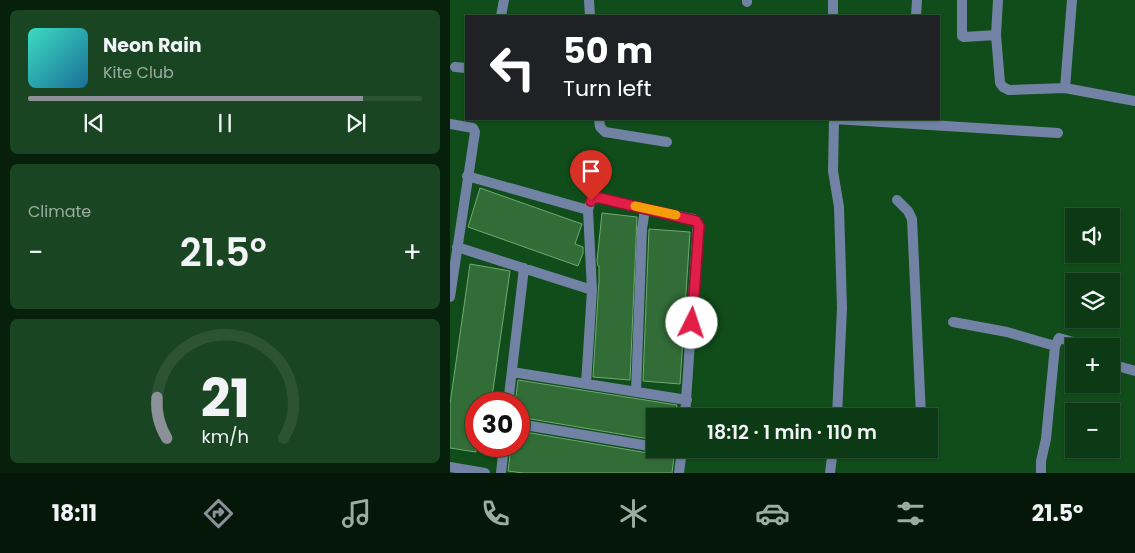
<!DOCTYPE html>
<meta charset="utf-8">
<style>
:root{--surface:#0c3a14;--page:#1a4522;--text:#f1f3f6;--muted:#9aada0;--line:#2c5434;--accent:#8c9099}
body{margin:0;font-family:Poppins,sans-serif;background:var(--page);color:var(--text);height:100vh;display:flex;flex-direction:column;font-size:19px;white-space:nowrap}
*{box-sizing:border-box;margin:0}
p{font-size:16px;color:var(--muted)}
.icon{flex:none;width:28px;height:28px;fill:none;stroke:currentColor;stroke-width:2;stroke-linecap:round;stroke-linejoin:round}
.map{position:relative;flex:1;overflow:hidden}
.side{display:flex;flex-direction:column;gap:10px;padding:10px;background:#07200b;width:450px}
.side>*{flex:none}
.banner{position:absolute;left:15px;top:15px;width:475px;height:105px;border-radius:0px;box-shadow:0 1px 4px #0004,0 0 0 1px var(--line);background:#202124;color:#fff;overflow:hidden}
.tools{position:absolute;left:615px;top:208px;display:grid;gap:10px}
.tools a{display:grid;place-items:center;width:55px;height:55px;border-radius:0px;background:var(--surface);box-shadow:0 1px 4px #0004,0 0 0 1px var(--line);font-size:25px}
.speed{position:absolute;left:15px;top:392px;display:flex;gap:10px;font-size:25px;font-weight:700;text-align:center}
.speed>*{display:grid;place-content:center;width:65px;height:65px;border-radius:50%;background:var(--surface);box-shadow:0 1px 4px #0004,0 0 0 1px var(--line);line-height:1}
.speed .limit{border:8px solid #d22;background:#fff;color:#111}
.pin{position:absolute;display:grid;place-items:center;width:42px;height:42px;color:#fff;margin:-51px -21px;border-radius:50% 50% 50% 0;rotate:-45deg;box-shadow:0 0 5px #0007}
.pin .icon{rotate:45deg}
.me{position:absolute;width:55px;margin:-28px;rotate:4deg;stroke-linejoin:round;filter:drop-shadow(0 0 4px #0008)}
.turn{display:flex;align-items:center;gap:18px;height:105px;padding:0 15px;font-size:22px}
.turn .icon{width:65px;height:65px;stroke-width:2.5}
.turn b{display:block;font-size:35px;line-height:42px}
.big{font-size:38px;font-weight:600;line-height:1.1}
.side .widget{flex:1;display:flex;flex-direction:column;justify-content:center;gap:8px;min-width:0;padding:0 18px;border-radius:8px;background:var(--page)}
.side .dial{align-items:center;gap:0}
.dial svg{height:130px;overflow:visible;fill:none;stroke:var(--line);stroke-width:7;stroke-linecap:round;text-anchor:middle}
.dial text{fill:var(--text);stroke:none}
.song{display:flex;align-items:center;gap:15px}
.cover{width:60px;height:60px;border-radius:8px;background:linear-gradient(135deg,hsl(170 70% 55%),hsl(200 70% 35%))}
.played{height:5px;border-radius:2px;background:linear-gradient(90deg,var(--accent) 85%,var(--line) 85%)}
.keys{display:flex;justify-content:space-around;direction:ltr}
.heat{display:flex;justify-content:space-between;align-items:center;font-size:28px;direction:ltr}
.trip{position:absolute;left:196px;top:408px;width:292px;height:50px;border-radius:0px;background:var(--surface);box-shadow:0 1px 4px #0004,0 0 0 1px var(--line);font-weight:600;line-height:50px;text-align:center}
.tab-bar{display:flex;height:80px;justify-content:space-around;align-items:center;background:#051708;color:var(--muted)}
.tab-bar .icon{width:35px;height:35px}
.tab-bar .on{color:var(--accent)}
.tab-bar b{font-size:22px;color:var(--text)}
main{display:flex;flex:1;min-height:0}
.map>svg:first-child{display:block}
.building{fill:#326c37;stroke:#6faa72}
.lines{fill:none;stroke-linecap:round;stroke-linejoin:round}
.minor{stroke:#7282a4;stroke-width:10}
.route-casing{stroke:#92132f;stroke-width:12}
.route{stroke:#e11d48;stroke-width:9}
.slow{stroke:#f59e0b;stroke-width:9}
</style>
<main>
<section class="side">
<div class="widget">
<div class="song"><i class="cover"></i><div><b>Neon Rain</b><p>Kite Club</p></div></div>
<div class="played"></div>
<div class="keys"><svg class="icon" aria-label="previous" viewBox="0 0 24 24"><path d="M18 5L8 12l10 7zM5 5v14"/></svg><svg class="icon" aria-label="pause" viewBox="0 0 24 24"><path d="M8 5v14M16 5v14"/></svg><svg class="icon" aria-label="next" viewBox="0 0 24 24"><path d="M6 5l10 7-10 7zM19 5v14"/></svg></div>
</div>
<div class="widget"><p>Climate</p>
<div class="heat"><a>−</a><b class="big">21.5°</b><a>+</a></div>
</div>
<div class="widget dial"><svg viewBox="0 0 100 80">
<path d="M14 69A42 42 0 1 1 86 69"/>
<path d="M14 69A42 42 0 0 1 8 44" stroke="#8c9099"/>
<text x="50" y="56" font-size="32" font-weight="700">21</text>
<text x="50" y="72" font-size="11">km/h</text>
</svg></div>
</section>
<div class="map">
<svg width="685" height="473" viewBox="0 0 685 473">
<rect width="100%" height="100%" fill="#104d1a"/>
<!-- building -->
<path class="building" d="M30 188 132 224 125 244 133 247V253L128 266 18 227Z
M152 213 187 217 180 380 143 377 149 280V266H148L147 261Z
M199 229 240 232 230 384 193 381Z
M20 264 60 271 41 404H26V452L0 448V404Z
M68 380 227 405 225 416H205V440L69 417V404H65Z
M69 431 204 454 211 450 214 455 224 457 222 473H73L58 471 61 446H69Z"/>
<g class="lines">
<!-- minor -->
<path class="minor" d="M139 0 140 16
M297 0V2
M383 0V16
M512 0V36L514 37 546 35
M548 0 546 35 550 83 553 87 559 90 615 88 685 101
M51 16 54 0
M466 16 467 0
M5 67 16 68
M615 88 622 0
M149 119 150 127 155 132 217 142
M384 119 383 171 389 207 392 308 387 416
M384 119 608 133
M0 124 23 128 25 132 0 297
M17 176 138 210 142 290 136 384
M447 200 458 211 462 219 471 416
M138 210C140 202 141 199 150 198L207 212 243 219 248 223 235 416
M7 247 142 290
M503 322 557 332 605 346
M661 364 685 371
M62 372 237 400
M186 392 192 229 195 209
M58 404 74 268
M69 424 205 447
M218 449 231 451
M0 467 35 473
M51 473 54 446
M229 473 232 449
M380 473 383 449
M591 473V461L596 439 605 346 609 338 637 346"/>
</g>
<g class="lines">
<!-- route casing -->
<g class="route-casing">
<path id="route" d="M141 201 144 198H150L246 221 249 226 242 323"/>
</g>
<!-- route -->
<use href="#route" class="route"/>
<!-- slow -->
<path class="slow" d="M185 206 226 215"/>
</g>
</svg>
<div class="tools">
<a><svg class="icon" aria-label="sound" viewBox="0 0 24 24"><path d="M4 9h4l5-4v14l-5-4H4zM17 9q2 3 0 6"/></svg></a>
<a><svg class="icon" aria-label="layers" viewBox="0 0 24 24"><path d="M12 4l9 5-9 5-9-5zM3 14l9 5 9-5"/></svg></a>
<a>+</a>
<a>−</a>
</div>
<div class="speed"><div class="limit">30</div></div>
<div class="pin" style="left:141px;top:201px;background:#d93025"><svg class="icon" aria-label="arrive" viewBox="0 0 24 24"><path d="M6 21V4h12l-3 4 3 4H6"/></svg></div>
<svg class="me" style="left:242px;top:323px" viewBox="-20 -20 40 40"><circle r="19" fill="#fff"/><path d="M0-13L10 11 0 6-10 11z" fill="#e11d48"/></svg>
<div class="trip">18:12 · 1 min · 110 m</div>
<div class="banner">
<div class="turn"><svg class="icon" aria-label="left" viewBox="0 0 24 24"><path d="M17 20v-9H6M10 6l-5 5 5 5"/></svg><div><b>50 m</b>Turn left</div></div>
</div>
</div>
</main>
<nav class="tab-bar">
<b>18:11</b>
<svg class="icon on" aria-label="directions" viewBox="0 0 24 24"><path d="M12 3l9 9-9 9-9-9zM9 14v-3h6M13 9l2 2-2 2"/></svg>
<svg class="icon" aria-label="music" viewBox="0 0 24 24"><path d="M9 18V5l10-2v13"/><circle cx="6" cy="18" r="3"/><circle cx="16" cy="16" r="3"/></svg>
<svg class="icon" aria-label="phone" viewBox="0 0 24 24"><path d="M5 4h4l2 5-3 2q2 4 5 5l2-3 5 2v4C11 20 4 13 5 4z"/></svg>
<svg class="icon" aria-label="climate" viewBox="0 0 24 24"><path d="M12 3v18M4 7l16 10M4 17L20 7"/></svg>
<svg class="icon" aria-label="car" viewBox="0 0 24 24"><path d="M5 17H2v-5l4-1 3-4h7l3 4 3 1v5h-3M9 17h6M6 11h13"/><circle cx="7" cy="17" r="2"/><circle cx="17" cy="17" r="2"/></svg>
<svg class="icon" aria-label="filters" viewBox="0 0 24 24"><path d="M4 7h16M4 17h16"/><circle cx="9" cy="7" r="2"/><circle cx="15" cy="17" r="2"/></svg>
<b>21.5°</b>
</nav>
